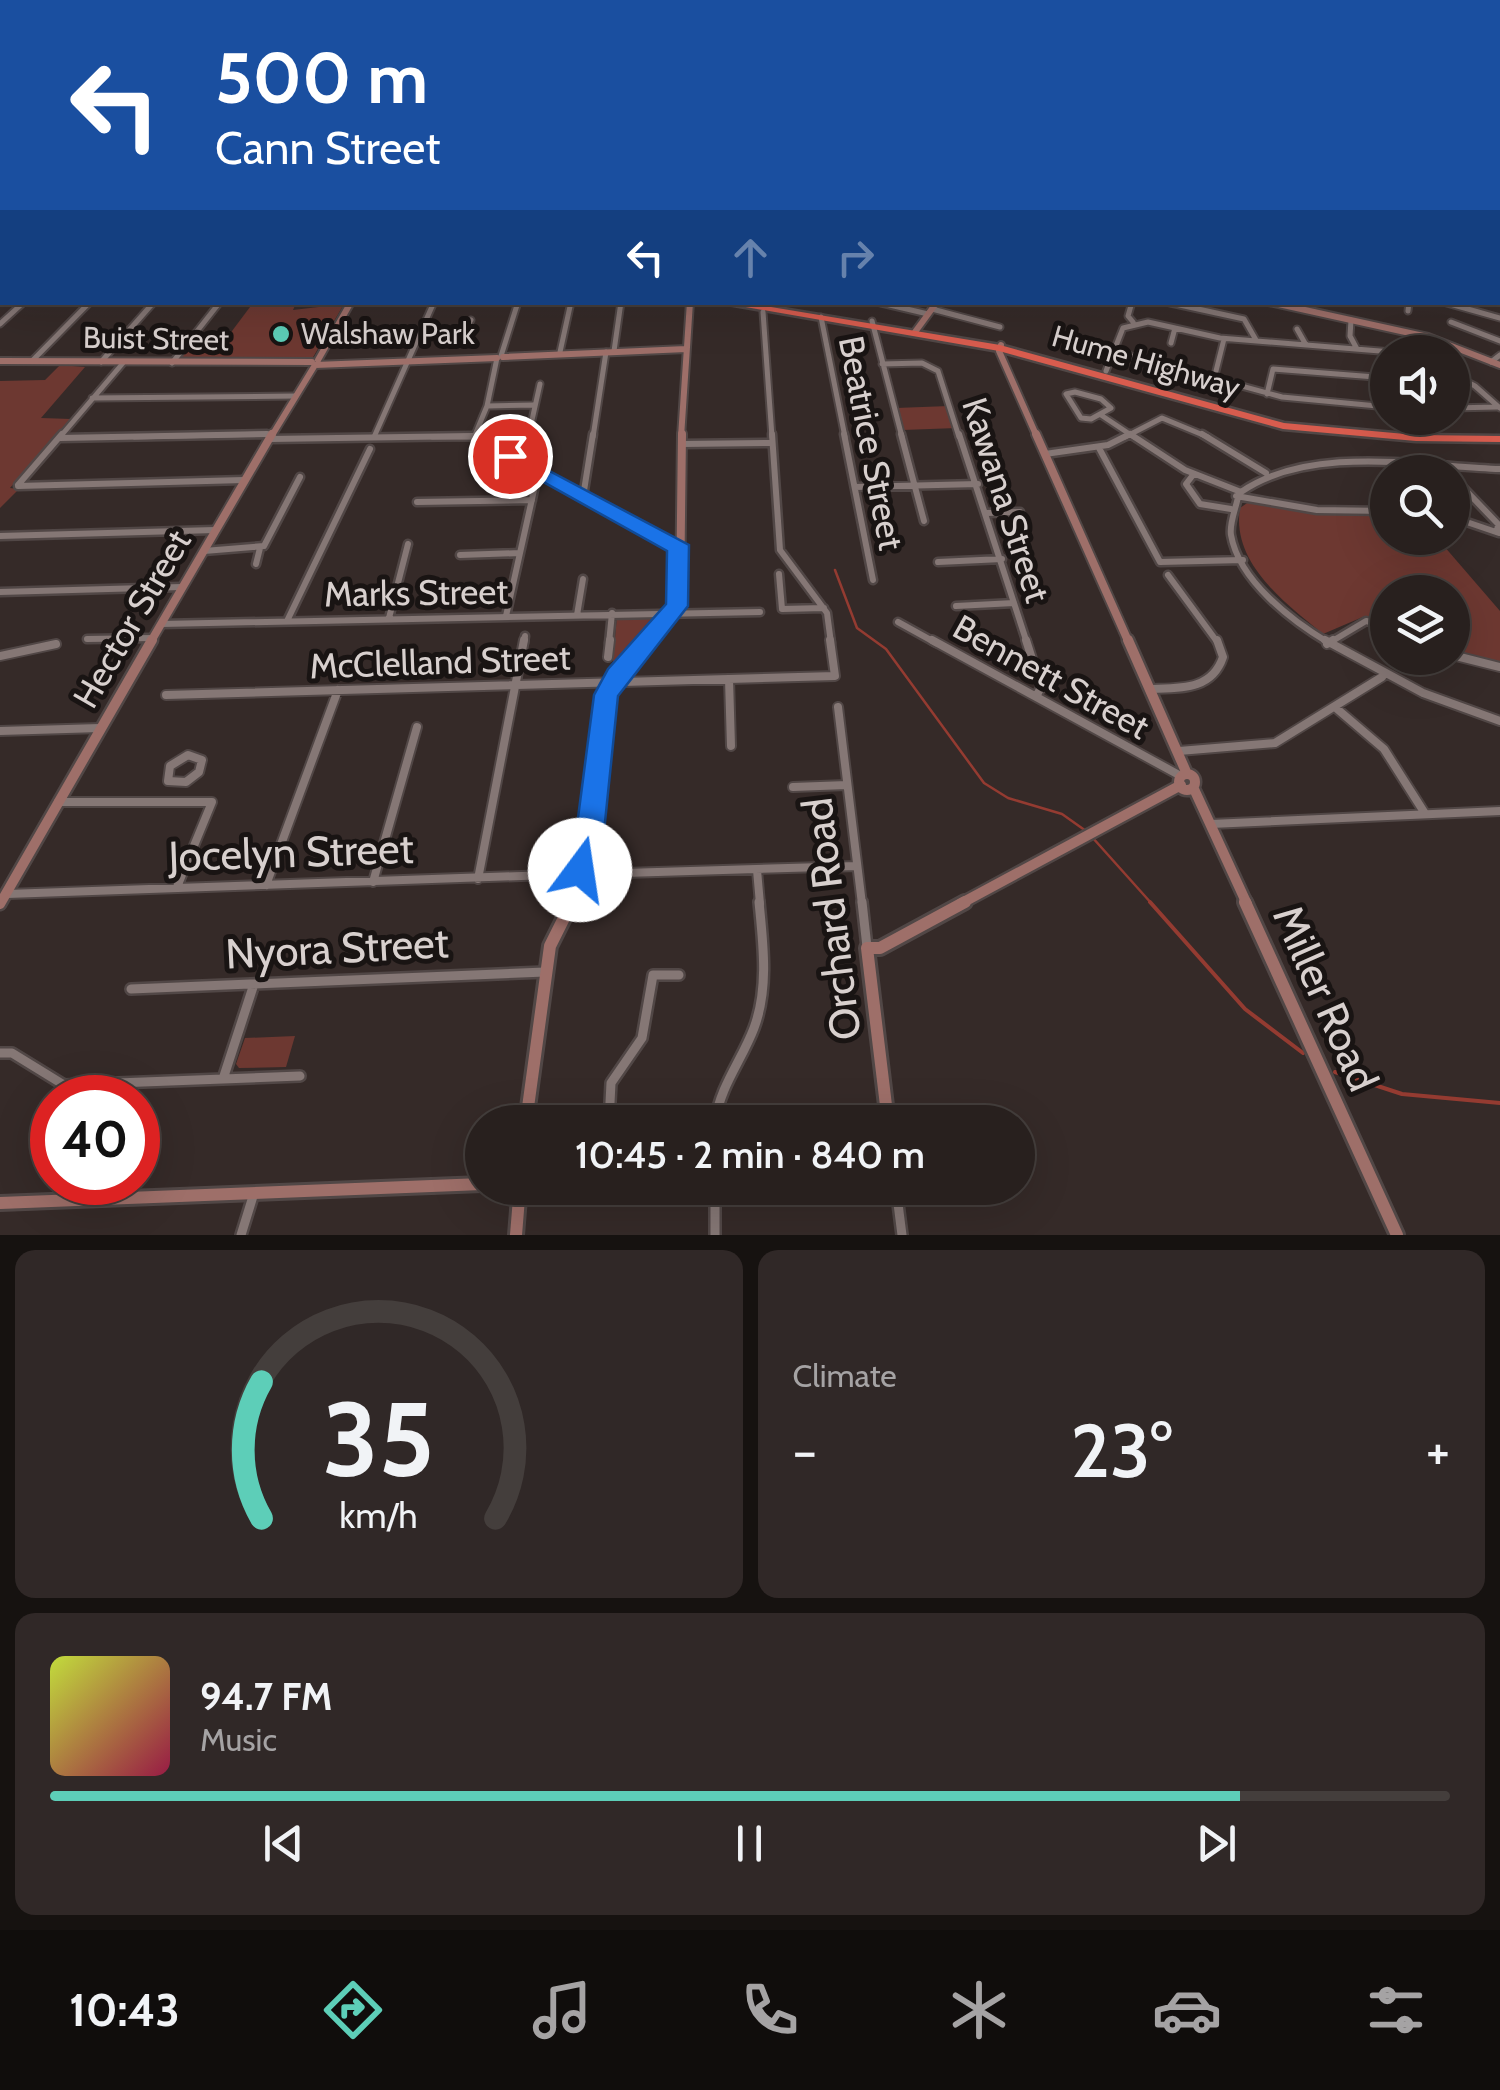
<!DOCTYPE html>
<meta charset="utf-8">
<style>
:root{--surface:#28201e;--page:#302827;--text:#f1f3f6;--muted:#a5a3a4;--line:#443e3c;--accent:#5dceb8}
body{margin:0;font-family:Cabin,sans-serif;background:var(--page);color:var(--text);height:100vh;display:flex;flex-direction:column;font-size:38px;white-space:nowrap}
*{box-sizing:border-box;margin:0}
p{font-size:32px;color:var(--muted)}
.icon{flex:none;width:55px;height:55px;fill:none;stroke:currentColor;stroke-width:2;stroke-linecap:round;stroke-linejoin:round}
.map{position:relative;height:1235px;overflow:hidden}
.side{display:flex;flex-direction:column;gap:15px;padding:15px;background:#161210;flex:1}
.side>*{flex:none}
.guide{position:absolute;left:0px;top:0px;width:1500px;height:305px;box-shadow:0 10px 40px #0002,0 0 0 2px var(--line);background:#1a4fa0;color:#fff;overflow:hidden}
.buttons{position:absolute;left:1370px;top:335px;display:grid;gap:20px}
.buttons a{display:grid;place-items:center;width:100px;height:100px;border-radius:50%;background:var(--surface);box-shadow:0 10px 40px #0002,0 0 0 2px var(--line);font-size:50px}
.speed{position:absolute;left:30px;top:1075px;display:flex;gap:20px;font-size:50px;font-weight:700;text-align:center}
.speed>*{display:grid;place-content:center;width:130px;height:130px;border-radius:50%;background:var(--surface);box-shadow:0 10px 40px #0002,0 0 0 2px var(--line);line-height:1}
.speed .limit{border:15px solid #d22;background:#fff;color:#111}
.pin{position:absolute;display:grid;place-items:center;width:85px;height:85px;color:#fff;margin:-42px;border:5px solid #fff;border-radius:50%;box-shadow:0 2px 10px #0007}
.me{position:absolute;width:110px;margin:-55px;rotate:14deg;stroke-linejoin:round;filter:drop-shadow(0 0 8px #0008)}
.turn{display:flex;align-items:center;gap:35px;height:210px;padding:0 50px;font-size:45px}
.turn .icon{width:130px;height:130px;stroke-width:2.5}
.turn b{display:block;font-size:70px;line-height:85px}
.lanes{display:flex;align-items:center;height:95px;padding:0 50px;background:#0003;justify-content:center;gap:50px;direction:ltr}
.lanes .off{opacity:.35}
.big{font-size:75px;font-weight:600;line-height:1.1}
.side .widget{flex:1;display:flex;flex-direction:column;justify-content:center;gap:15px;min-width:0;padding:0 35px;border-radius:20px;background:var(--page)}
.side .dial{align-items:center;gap:0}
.dial svg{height:260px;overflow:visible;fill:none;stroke:var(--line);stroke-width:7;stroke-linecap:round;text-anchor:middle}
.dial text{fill:var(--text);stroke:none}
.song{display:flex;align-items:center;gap:30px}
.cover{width:120px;height:120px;border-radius:15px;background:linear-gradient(135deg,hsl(70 70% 55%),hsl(340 70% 35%))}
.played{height:10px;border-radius:5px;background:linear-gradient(90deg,var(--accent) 85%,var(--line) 85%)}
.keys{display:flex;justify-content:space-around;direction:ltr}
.heat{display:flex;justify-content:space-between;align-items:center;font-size:55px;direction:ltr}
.side .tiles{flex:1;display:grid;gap:15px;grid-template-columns:1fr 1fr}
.widget:last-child{grid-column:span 2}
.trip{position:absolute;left:465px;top:1105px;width:570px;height:100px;border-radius:50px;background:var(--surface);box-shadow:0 10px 40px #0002,0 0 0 2px var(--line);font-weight:600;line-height:100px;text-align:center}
.tabs{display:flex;height:160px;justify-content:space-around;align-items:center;background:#100d0c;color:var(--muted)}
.tabs .icon{width:70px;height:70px}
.tabs .active{color:var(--accent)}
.tabs b{font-size:45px;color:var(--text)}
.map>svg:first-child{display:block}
.green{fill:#6d3831}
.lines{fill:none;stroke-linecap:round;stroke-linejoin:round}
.stream-far1{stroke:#943b31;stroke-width:2.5}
.stream{stroke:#943b31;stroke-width:4}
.street-far3-casing{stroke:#514746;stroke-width:9}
.street-far2-casing{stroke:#514746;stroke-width:11}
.street-far1-casing{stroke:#514746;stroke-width:12}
.street-casing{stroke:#514746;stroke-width:14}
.secondary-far3-casing{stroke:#514746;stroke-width:10}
.secondary-far2-casing{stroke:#514746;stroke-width:12}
.secondary-far1-casing{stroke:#514746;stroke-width:15}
.secondary-casing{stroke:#514746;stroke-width:18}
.highway-casing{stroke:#514746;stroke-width:5}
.street-far3{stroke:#857775;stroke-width:5}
.street-far2{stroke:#857775;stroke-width:6}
.street-far1{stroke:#857775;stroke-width:8}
.street{stroke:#857775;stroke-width:9}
.secondary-far3{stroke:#9e6f69;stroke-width:6}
.secondary-far2{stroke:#9e6f69;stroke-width:8}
.secondary-far1{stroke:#9e6f69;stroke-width:10}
.secondary{stroke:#9e6f69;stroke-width:12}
.highway{fill:#d85c4e;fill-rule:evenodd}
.route{fill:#1a73e8;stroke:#114b97;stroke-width:2.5}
.poi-dot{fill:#5dceb8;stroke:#191413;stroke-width:4}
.labels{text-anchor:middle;stroke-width:10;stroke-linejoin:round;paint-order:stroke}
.far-poi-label{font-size:30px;fill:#d8d0ce;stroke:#191413;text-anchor:start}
.far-street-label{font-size:30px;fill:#d8d0ce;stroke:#191413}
.street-label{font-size:35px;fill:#d8d0ce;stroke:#191413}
.near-street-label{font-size:42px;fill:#d8d0ce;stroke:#191413}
</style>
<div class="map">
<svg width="1500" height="1235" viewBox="0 0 1500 1235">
<rect width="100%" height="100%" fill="#352a28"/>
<!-- green -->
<path class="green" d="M253 303H296L293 310 344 304 312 359 178 361 188 348 220 347Z
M60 365 85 367 41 418 71 419 10 488 19 489 0 508V381L45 380Z
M949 406 957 428 903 430 896 408Z
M1250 501 1322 514H1387L1388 538H1437L1500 611V663L1453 651 1452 592H1388L1387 621 1365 616 1323 634C1285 603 1231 563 1240 508Z
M617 616 665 617 612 670Z
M295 1036 286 1067 239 1068 236 1064 245 1038Z"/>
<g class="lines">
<!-- stream-far1 -->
<path class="stream-far1" d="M835 570 857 628 886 649 984 783 1008 798 1062 814 1086 831
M1092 837 1152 904"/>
<!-- stream -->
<path class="stream" d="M1150 902 1245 1009 1303 1053
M1335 1072 1402 1094 1500 1103"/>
<!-- street-far3 casing -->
<g class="street-far3-casing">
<path id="street-far3" d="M877 302 928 314
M1132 302 1128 316 1133 322
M1166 302 1244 319 1256 340
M1443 302 1500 318
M932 309 1000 327
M1408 311 1409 302
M763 312 772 437
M821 317 845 437
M1351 320 1350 336 1357 349
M872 321 902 437
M1451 322 1500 341
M0 324 24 302
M1297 329 1306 345
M420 334 463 333 471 320
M1171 343 1175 328
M614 351 621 302
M1113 351 1282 397 1388 407
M560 352 571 302
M501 356 518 302
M32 361 90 302
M101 362 154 302
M1491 362 1500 355
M172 363 220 302
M882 364 922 363 938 371 959 437
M1106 371 1123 328 1148 322 1220 338 1392 352
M1452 374 1475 386 1500 408
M1214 379 1224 339
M1075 392 1101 399 1111 408 1091 419 1081 418 1066 394Z
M1267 394 1273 369 1388 378
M92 398 296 396
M487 406 533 405
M1452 408 1496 407
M1101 415 1134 437
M532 420 540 384
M475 435 487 406 497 358
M60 437 123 363
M134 437 272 434
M374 437 434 302
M432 437H474
M593 437 606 352
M1125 437 1162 418 1208 437"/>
</g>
<!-- street-far2 casing -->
<g class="street-far2-casing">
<path id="street-far2" d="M772 434 780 550 827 613 831 643
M844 434 873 580
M901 434 924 521
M959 434 1027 643
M1130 434 1185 470 1241 492
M1202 434 1266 473
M60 438 267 434
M270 439 473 436 678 545
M682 444 771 443
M1099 448 1160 562 1243 560
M1045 454 1108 445 1130 434
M1193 475 1186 484 1200 504 1231 509
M1452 476 1498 524 1497 532
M18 485 62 434
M18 486 244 480
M855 487 978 484
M1241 492C1311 444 1420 466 1500 469
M1236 496 1317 510 1388 511
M583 497 593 434
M1238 497C1236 508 1229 524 1231 535 1239 581 1292 621 1329 643
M417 502 532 500
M987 513 1020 512
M1452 517 1499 533
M0 536 215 530
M204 551 264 546 300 477
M460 555 520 553
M938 562 1002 559
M256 564 260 548
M779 574 782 609 824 608
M1168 575 1218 643
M0 592 181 587
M956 606 1014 603
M577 615 583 579
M506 616 538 472
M389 618 408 544
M287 621 370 449
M898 622 936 643
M161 624 760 612
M87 639 152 638
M524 643 525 636
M609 643 612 613
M1329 643 1366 621 1388 626"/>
</g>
<!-- street-far1 casing -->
<g class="street-far1-casing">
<path id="street-far1" d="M932 640 1179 775
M1026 640 1041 687 1036 697
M1325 640 1423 693 1500 721
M1327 644 1333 640
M1452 655 1500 667
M0 656 56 644
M608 657 610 640
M729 679 731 746
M1151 689C1181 688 1212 690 1223 657L1217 640
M166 695 835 676 830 640
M838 707 862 904
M1336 708 1384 749 1424 812
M0 731 100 728
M1179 751 1275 743 1382 677
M188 755 202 760 199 772 186 782 168 781 170 766Z
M793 787 847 785
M58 802H212L177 887
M1211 824 1500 811
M757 870 760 904
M592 874 857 866
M478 879 524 640
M373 882 417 727
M266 885 338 690
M7 894 577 874"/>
</g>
<!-- street casing -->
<g class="street-casing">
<path id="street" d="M862 902 867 947
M131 989 545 972
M0 1053H12L64 1085 300 1076
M223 1079 254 984
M609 1122 611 1083 642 1038 653 975H679
M715 1122C720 1086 742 1060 754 1028 769 988 763 943 759 902
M715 1188V1235
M896 1188 902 1235
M241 1235 254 1193"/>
</g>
<!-- secondary-far3 casing -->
<g class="secondary-far3-casing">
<path id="secondary-far3" d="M1269 302 1428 337 1500 365
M915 332 937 302
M1001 345 999 351 1037 437
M503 357 686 349
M318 360 351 302
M0 361 312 362
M315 365 497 358
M271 437 315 365
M681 437 690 302"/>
</g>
<!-- secondary-far2 casing -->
<g class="secondary-far2-casing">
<path id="secondary-far2" d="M1036 434 1129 643
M150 643 272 434
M648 643 668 621 680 598 682 434"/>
</g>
<!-- secondary-far1 casing -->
<g class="secondary-far1-casing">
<path id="secondary-far1" d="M1128 640 1187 774
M1179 782a8 8 0 1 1 16 0a8 8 0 1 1-16 0Z
M1194 789 1247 904
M585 868 606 695 650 640
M0 904 152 640
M570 904 582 881 591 876 585 868
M960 904 1181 785"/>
</g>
<!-- secondary casing -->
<g class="secondary-casing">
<path id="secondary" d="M1245 902 1397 1235
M526 1122 550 946 572 902
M888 1122 867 948H880L965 902
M508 1188 519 1198
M519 1198 532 1188
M0 1203 482 1184
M516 1235 519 1198"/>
</g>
<!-- highway casing -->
<g class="highway-casing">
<path id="highway" d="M0 205H2V209H0Z
M717 302H741L1000 345 1284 423 1416 435 1500 436V442L1416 441 1283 429 999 351Z"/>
</g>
<!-- street-far3 -->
<use href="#street-far3" class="street-far3"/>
<!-- street-far2 -->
<use href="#street-far2" class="street-far2"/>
<!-- street-far1 -->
<use href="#street-far1" class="street-far1"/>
<!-- street -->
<use href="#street" class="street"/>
<!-- secondary-far3 -->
<use href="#secondary-far3" class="secondary-far3"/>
<!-- secondary-far2 -->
<use href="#secondary-far2" class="secondary-far2"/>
<!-- secondary-far1 -->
<use href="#secondary-far1" class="secondary-far1"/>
<!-- secondary -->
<use href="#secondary" class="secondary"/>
<!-- highway -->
<use href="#highway" class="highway"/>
</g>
<!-- sky -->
<linearGradient id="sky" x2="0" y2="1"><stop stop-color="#1d1716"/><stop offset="0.45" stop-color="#4b4a53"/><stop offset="1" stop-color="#4b4a53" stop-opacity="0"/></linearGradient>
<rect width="1500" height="317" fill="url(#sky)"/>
<!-- route -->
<path class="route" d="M510 450 689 545 688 606 618 696 601 861 590 880 580 884 570 880 565 870 573 856 594 695 608 669 666 604 667 551 504 460V452Z"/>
<!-- markers -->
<circle class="poi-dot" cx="281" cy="334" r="10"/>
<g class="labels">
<!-- far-poi labels -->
<g class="far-poi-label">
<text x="301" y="344">Walshaw Park</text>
</g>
<!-- far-street labels -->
<g class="far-street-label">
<text transform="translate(156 339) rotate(1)" y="10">Buist Street</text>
<text transform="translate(1146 362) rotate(16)" y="10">Hume Highway</text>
</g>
<!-- street labels -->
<g class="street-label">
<text transform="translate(871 443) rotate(79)" y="12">Beatrice Street</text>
<text transform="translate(1006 500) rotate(72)" y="12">Kawana Street</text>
<text transform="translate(416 593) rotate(-1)" y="12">Marks Street</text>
<text transform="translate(132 619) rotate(-60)" y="12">Hector Street</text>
<text transform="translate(440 662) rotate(-2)" y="12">McClelland Street</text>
<text transform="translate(1051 677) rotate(29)" y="12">Bennett Street</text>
</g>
<!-- near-street labels -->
<g class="near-street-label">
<text transform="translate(291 852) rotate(-2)" y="15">Jocelyn Street</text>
<text transform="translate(831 919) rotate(-97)" y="15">Orchard Road</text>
<text transform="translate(337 948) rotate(-3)" y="15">Nyora Street</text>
<text transform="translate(1326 998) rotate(66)" y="15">Miller Road</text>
</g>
</g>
</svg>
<div class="buttons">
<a><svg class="icon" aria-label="sound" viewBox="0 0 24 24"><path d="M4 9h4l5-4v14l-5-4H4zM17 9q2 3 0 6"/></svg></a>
<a><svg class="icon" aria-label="search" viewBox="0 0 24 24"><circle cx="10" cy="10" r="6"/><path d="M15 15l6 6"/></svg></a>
<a><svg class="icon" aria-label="layers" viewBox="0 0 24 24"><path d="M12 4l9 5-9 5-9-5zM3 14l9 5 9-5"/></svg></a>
</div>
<div class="speed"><div class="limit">40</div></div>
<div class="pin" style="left:510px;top:456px;background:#d93025"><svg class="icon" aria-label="arrive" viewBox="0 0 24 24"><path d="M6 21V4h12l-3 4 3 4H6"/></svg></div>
<svg class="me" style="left:580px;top:870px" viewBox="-20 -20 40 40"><circle r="19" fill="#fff"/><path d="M0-13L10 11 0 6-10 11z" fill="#1a73e8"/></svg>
<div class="trip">10:45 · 2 min · 840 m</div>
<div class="guide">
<div class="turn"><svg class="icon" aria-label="left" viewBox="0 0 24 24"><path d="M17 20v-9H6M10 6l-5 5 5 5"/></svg><div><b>500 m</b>Cann Street</div></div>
<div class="lanes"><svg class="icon" aria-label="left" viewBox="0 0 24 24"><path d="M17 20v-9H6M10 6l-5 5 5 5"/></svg><svg class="icon off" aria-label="ahead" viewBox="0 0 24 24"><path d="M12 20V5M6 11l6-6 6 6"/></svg><svg class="icon off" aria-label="right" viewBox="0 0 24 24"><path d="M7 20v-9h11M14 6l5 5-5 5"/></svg></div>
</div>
</div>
<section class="side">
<div class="tiles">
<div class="widget dial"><svg viewBox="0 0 100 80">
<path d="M14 69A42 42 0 1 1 86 69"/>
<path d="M14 69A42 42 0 0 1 14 27" stroke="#5dceb8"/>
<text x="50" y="56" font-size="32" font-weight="700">35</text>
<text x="50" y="72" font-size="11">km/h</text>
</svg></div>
<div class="widget"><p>Climate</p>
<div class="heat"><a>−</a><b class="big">23°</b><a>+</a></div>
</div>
<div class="widget">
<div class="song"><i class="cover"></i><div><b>94.7 FM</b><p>Music</p></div></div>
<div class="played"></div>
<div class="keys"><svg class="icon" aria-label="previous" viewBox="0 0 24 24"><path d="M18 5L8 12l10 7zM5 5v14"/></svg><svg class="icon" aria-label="pause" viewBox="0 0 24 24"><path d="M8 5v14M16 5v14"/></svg><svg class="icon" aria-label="next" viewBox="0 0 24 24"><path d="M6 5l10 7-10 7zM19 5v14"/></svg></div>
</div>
</div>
</section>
<nav class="tabs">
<b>10:43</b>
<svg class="icon active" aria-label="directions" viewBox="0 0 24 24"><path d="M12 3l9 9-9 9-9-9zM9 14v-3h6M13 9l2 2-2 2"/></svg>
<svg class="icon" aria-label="music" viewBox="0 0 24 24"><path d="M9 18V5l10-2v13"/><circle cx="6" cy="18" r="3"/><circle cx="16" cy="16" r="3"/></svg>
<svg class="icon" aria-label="phone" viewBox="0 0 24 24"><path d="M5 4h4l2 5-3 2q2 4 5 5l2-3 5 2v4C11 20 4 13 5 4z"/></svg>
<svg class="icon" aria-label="climate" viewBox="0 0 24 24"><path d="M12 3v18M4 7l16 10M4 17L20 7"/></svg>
<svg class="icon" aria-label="car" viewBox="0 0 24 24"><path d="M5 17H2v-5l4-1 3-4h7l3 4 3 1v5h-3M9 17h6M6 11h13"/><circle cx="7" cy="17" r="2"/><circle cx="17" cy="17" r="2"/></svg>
<svg class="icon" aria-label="filters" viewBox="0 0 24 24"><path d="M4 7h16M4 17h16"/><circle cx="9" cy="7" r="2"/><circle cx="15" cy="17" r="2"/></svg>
</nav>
